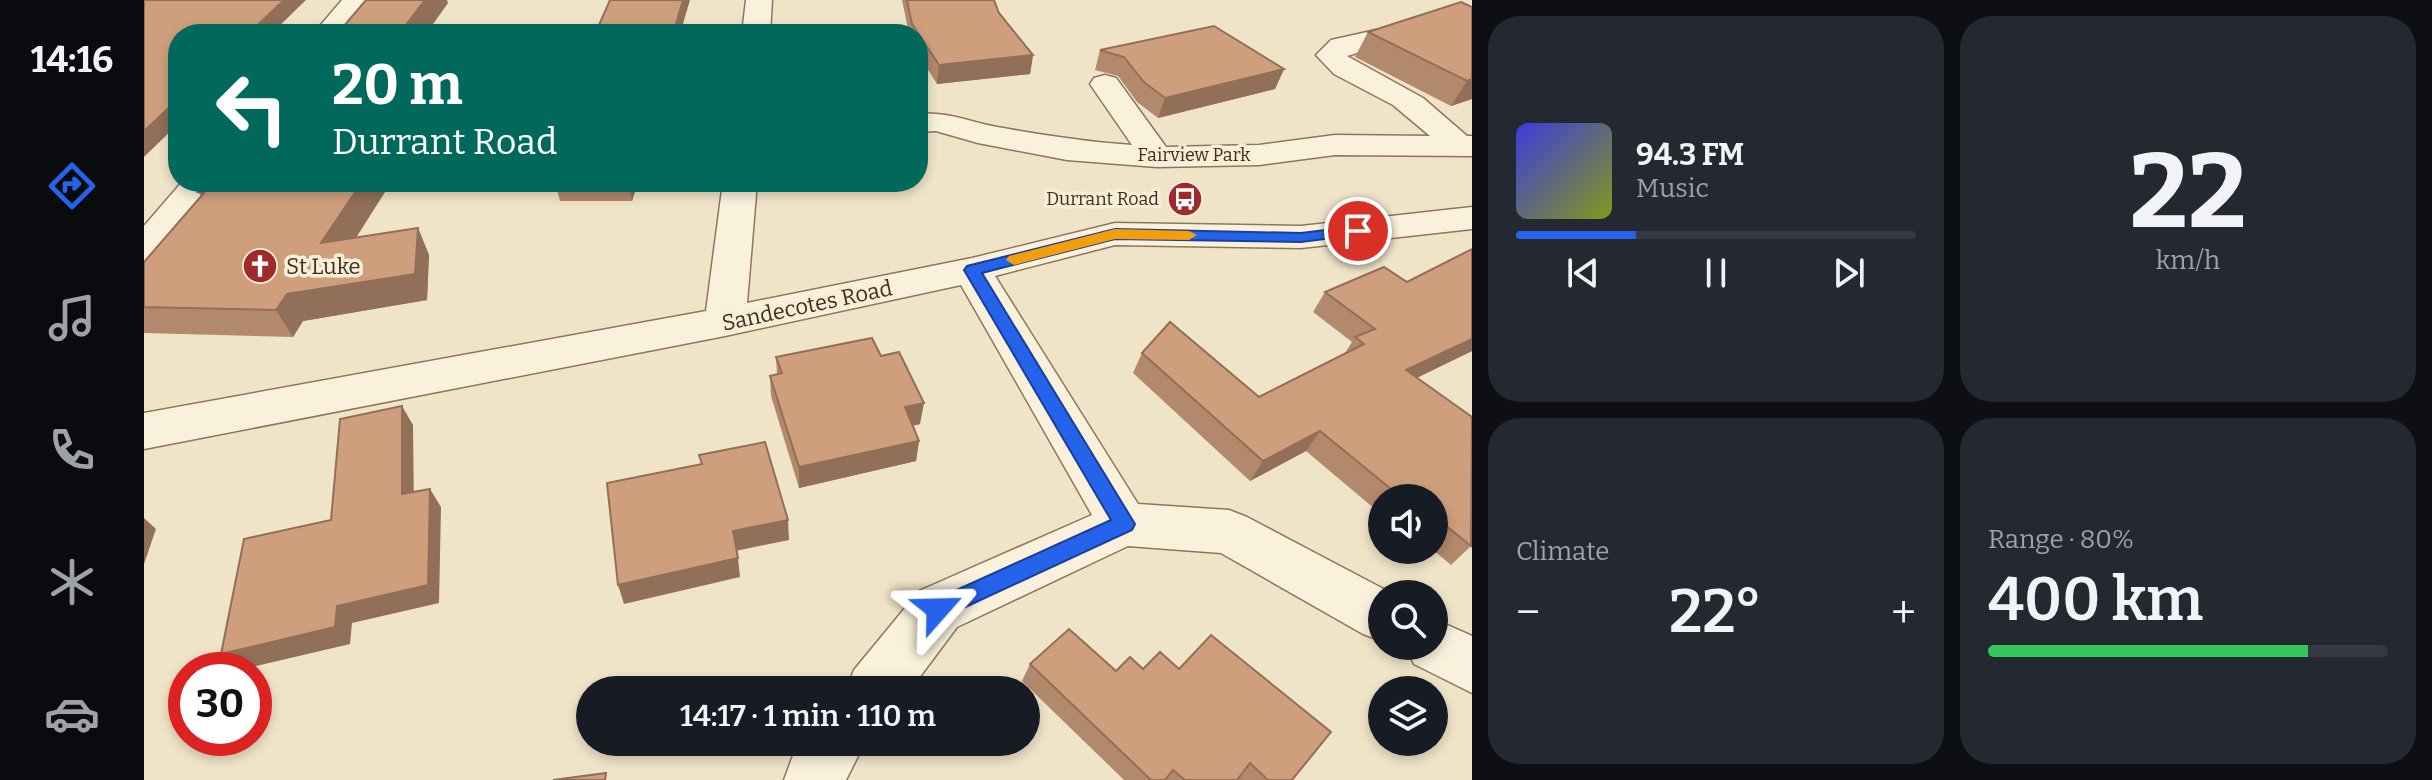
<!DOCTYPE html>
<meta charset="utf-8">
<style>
:root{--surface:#171b24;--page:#242831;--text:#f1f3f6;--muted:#9ea1a6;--line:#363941;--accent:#2563eb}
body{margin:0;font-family:Bitter,serif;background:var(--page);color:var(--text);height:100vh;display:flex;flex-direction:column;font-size:30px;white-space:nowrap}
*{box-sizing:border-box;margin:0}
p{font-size:26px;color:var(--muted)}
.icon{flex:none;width:44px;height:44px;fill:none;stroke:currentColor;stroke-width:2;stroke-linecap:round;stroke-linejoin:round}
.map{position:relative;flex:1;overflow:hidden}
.drawer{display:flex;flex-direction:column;gap:16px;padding:16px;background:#0d0f14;width:960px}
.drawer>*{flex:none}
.top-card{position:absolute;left:24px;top:24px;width:760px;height:168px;border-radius:32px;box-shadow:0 4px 12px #0003;background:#00695c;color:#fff;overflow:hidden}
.tools{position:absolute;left:1224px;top:484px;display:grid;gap:16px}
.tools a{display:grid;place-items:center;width:80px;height:80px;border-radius:50%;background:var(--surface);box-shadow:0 4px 12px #0003;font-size:40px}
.speed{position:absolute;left:24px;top:652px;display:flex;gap:16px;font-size:40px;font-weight:700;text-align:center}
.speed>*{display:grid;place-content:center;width:104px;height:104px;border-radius:50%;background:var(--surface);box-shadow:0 4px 12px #0003;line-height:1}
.speed .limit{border:12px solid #d22;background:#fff;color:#111}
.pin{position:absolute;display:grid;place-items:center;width:68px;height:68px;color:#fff;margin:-34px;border:4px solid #fff;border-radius:50%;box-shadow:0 2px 8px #0007}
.me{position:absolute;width:88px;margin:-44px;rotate:65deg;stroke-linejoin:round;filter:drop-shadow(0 0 6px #0008)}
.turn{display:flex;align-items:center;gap:28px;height:168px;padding:0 32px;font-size:36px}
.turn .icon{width:104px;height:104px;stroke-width:2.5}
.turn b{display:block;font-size:56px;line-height:68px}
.big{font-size:60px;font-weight:600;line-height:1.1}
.drawer .card{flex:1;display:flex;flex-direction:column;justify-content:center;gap:12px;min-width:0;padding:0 28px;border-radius:32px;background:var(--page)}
.drawer .dial{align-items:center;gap:0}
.dial b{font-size:104px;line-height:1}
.song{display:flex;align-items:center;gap:24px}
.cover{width:96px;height:96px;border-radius:12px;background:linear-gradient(135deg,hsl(240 70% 55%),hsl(70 70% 35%))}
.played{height:8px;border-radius:4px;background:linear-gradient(90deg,var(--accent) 30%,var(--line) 30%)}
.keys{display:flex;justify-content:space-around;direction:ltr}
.heat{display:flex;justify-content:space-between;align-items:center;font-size:44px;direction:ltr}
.charge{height:12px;border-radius:6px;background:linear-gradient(90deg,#34c759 80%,var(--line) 0)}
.drawer .tiles{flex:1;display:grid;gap:16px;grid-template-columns:repeat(2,1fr)}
.trip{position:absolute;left:432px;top:676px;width:464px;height:80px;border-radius:40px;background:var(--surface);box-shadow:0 4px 12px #0003;font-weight:600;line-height:80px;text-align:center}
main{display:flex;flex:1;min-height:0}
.dock{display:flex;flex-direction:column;width:144px;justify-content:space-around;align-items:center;background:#090b0e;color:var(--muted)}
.dock .icon{width:56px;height:56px}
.dock .active{color:var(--accent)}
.dock b{font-size:36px;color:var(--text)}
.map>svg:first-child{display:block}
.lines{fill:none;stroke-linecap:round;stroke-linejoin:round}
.minor-casing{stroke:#8d765c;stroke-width:3}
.minor{fill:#faf1dc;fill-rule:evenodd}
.wall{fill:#b2896c}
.shaded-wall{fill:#916f58}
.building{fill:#cf9f7d;stroke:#916f58;stroke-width:2}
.route{fill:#2563eb;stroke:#184099;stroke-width:2}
.slow{fill:#f59e0b}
.labels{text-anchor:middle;stroke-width:7;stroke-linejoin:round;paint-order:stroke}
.far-street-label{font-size:18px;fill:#3d2e20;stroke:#f7eed8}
.far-poi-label{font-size:18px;fill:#3d2e20;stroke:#f7eed8;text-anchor:end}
.poi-label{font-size:22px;fill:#3d2e20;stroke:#f7eed8;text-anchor:start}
.street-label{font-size:22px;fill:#3d2e20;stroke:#f7eed8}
</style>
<main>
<nav class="dock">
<b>14:16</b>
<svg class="icon active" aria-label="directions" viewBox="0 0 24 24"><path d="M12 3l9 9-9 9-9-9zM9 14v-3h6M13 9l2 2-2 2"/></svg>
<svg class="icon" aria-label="music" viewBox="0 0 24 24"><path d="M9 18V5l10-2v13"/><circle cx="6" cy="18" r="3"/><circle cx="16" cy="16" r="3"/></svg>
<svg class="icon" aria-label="phone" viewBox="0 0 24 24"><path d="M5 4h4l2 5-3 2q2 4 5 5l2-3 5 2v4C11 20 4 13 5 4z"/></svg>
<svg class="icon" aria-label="climate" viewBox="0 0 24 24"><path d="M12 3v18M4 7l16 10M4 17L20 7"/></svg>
<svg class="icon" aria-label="car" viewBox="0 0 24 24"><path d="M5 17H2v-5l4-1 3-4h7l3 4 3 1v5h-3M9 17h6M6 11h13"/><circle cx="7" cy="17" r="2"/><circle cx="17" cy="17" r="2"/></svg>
</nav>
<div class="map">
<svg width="1328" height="780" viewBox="0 0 1328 780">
<rect width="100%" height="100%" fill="#f0e4c8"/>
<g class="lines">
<!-- minor casing -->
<g class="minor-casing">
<path id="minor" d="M198 0H225L197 34H169Z
M602 0H628L626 34H598Z
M1232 30 1242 32 1246 38 1242 44 1203 56 1279 98 1323 136H1328V156L1191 155 1115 165 1013 167 923 160 834 143 792 131 774 132V114C802 111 826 122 853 127 898 135 942 142 988 145L946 84 950 78 961 75 972 78 1022 147 1115 145 1191 135 1286 136 1249 105 1190 74 1172 55 1187 40Z
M38 182H74L13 257 0 261V226Z
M579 182H613L603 303 828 258 971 223 1157 226 1328 207V229L1157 248 971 245 851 276 994 504 1085 510 1103 517 1249 594H1238V641L1219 634 1077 553 984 546 813 627 766 690H702L710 670 775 591 948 515 817 285 581 336 0 449V413L562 311Z
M1290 619 1328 636V693L1270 664 1262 646H1290Z
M654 742H721L702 780H640Z"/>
</g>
<!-- minor -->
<use href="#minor" class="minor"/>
</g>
<!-- wall -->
<path class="wall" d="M758 0H850L855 13 889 55 886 74 793 84 774 54V34H765Z
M1317 2 1328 99 1307 106 1211 57 1224 32Z
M956 50 1140 69 1131 89 1014 118 993 102 974 76 951 70Z
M411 182H494L488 201H416Z
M246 184 212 238 274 228 285 255 283 300 159 321 149 337 0 333V262L57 196 54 192Z
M1181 292 1328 351 1273 378 1328 545 1307 565 1289 550 1290 498H1238V515L1162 451 1106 481 989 373 998 353 1115 397 1201 353 1208 342 1169 312Z
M737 356 776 424 769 426 775 441 772 461 655 488 627 396 626 376 633 374 632 357Z
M886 664 972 671 1148 780H980L878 681Z"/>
<!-- shaded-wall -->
<path class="shaded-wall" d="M140 0H162L127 34H104Z
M281 0H303L304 3 282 34H255Z
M539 0H546L536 34H529Z
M889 55 886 74 793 84 795 65Z
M1140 69 1131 89 1014 118 1021 98Z
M1328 79V99L1307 106 1323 81Z
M34 99V124L0 157V131Z
M218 182H245L246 184 191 270 177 243Z
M485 182H494L488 201Z
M274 228 285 255 283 300 159 321 149 337 132 310 143 294Z
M1328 339V351L1247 390 1262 370Z
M780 403 776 424 758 428 761 407Z
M258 406 269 425 270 513 258 494Z
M1176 431 1162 451 1106 481 1119 461Z
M775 441 772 461 655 488V467Z
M286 489 297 507 295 603 208 623 206 644 95 670 77 654 193 606Z
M0 518 12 529 0 564Z
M644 520 645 540 591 551 589 531Z
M594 558 596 577 480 604 474 585Z"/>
<!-- building -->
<path class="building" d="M0 0H140L104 34H34V99L0 131Z
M222 0H281L255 34H193Z
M466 0H539L529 34H451Z
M763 0H850L855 13 889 55 795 65 768 24Z
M1317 2 1328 7V79L1323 81 1224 32Z
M1070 26 1140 69 1021 98 1000 82 980 57 956 50Z
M64 182H218L177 243 274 228 271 274 143 294 132 310 0 307V262L60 193 54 192Z
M1328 249V339L1262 370 1328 417 1327 546 1290 516V498H1267L1264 496 1261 498H1258L1176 431 1119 461 998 353 1026 322 1115 397 1220 344 1211 337 1231 329 1181 292 1240 267 1263 282Z
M728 338 737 356 755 352 780 403 761 407 775 441 655 467 626 376 638 373 632 357Z
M258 406V494L286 489 284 585 193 606 191 627 77 654 100 539 187 520 196 419Z
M621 442 644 520 589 531 594 558 474 585 463 483 558 464 555 455Z
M925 629 972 671 986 657 999 669 1016 652 1035 669 1067 635 1187 732 1148 780H1124L1106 763 1093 780H1041L1029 770 1021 780H1007L886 664Z
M462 773 461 780H409Z"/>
<!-- route -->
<path class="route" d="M1214 226 1221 231 1219 234 1157 242 971 239 838 273 991 524 988 530 802 616 794 619 786 616 783 609 786 602 967 520 820 270 823 266 971 229 1157 233Z"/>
<!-- slow -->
<path class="slow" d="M971 229 1045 231 1053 235 1045 240 971 239 870 265 862 260 865 256Z"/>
<!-- icons -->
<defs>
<g id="bus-disc" transform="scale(1.8)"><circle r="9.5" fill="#9e2a2b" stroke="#f7eed8"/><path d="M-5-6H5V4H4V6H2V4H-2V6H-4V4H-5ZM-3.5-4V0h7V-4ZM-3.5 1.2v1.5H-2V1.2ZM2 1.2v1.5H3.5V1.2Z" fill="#fff"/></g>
<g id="church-disc" transform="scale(1.8)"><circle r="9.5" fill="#9e2a2b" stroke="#f7eed8"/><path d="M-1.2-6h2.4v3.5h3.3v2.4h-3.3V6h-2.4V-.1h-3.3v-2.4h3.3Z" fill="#fff"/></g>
</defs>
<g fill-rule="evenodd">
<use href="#bus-disc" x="1041" y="199"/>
<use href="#church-disc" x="116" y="266"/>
</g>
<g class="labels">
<!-- far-street labels -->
<g class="far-street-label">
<text x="1050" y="161">Fairview Park</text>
</g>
<!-- far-poi labels -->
<g class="far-poi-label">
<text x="1015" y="205">Durrant Road</text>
</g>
<!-- poi labels -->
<g class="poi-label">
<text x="142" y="274">St Luke</text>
</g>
<!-- street labels -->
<g class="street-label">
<text transform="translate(663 305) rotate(-12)" y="8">Sandecotes Road</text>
</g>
</g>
</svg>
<div class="tools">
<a><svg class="icon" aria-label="sound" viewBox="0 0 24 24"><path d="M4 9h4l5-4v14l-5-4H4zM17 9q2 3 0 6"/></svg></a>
<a><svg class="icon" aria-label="search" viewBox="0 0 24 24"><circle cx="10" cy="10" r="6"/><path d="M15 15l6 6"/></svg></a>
<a><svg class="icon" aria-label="layers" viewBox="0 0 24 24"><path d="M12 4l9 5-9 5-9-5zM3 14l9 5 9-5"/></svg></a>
</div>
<div class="speed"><div class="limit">30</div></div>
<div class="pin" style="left:1214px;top:231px;background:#d93025"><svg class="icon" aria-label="arrive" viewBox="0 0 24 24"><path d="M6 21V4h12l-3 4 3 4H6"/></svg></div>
<svg class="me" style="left:794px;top:609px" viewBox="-20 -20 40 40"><path d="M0-17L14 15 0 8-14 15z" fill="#2563eb" stroke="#fff" stroke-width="4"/></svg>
<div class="trip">14:17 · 1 min · 110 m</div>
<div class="top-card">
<div class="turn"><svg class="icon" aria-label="left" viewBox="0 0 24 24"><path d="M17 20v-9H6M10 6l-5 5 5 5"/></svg><div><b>20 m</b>Durrant Road</div></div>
</div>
</div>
<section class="drawer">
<div class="tiles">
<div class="card">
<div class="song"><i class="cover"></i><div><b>94.3 FM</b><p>Music</p></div></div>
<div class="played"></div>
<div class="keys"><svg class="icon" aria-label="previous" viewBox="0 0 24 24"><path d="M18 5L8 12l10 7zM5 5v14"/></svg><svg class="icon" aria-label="pause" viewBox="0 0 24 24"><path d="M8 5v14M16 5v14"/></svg><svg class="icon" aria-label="next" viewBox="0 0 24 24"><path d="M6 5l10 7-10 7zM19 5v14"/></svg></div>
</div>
<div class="card dial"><b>22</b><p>km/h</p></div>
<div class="card"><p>Climate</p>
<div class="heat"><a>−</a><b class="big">22°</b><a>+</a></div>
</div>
<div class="card"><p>Range · 80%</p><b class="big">400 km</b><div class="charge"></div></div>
</div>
</section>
</main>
